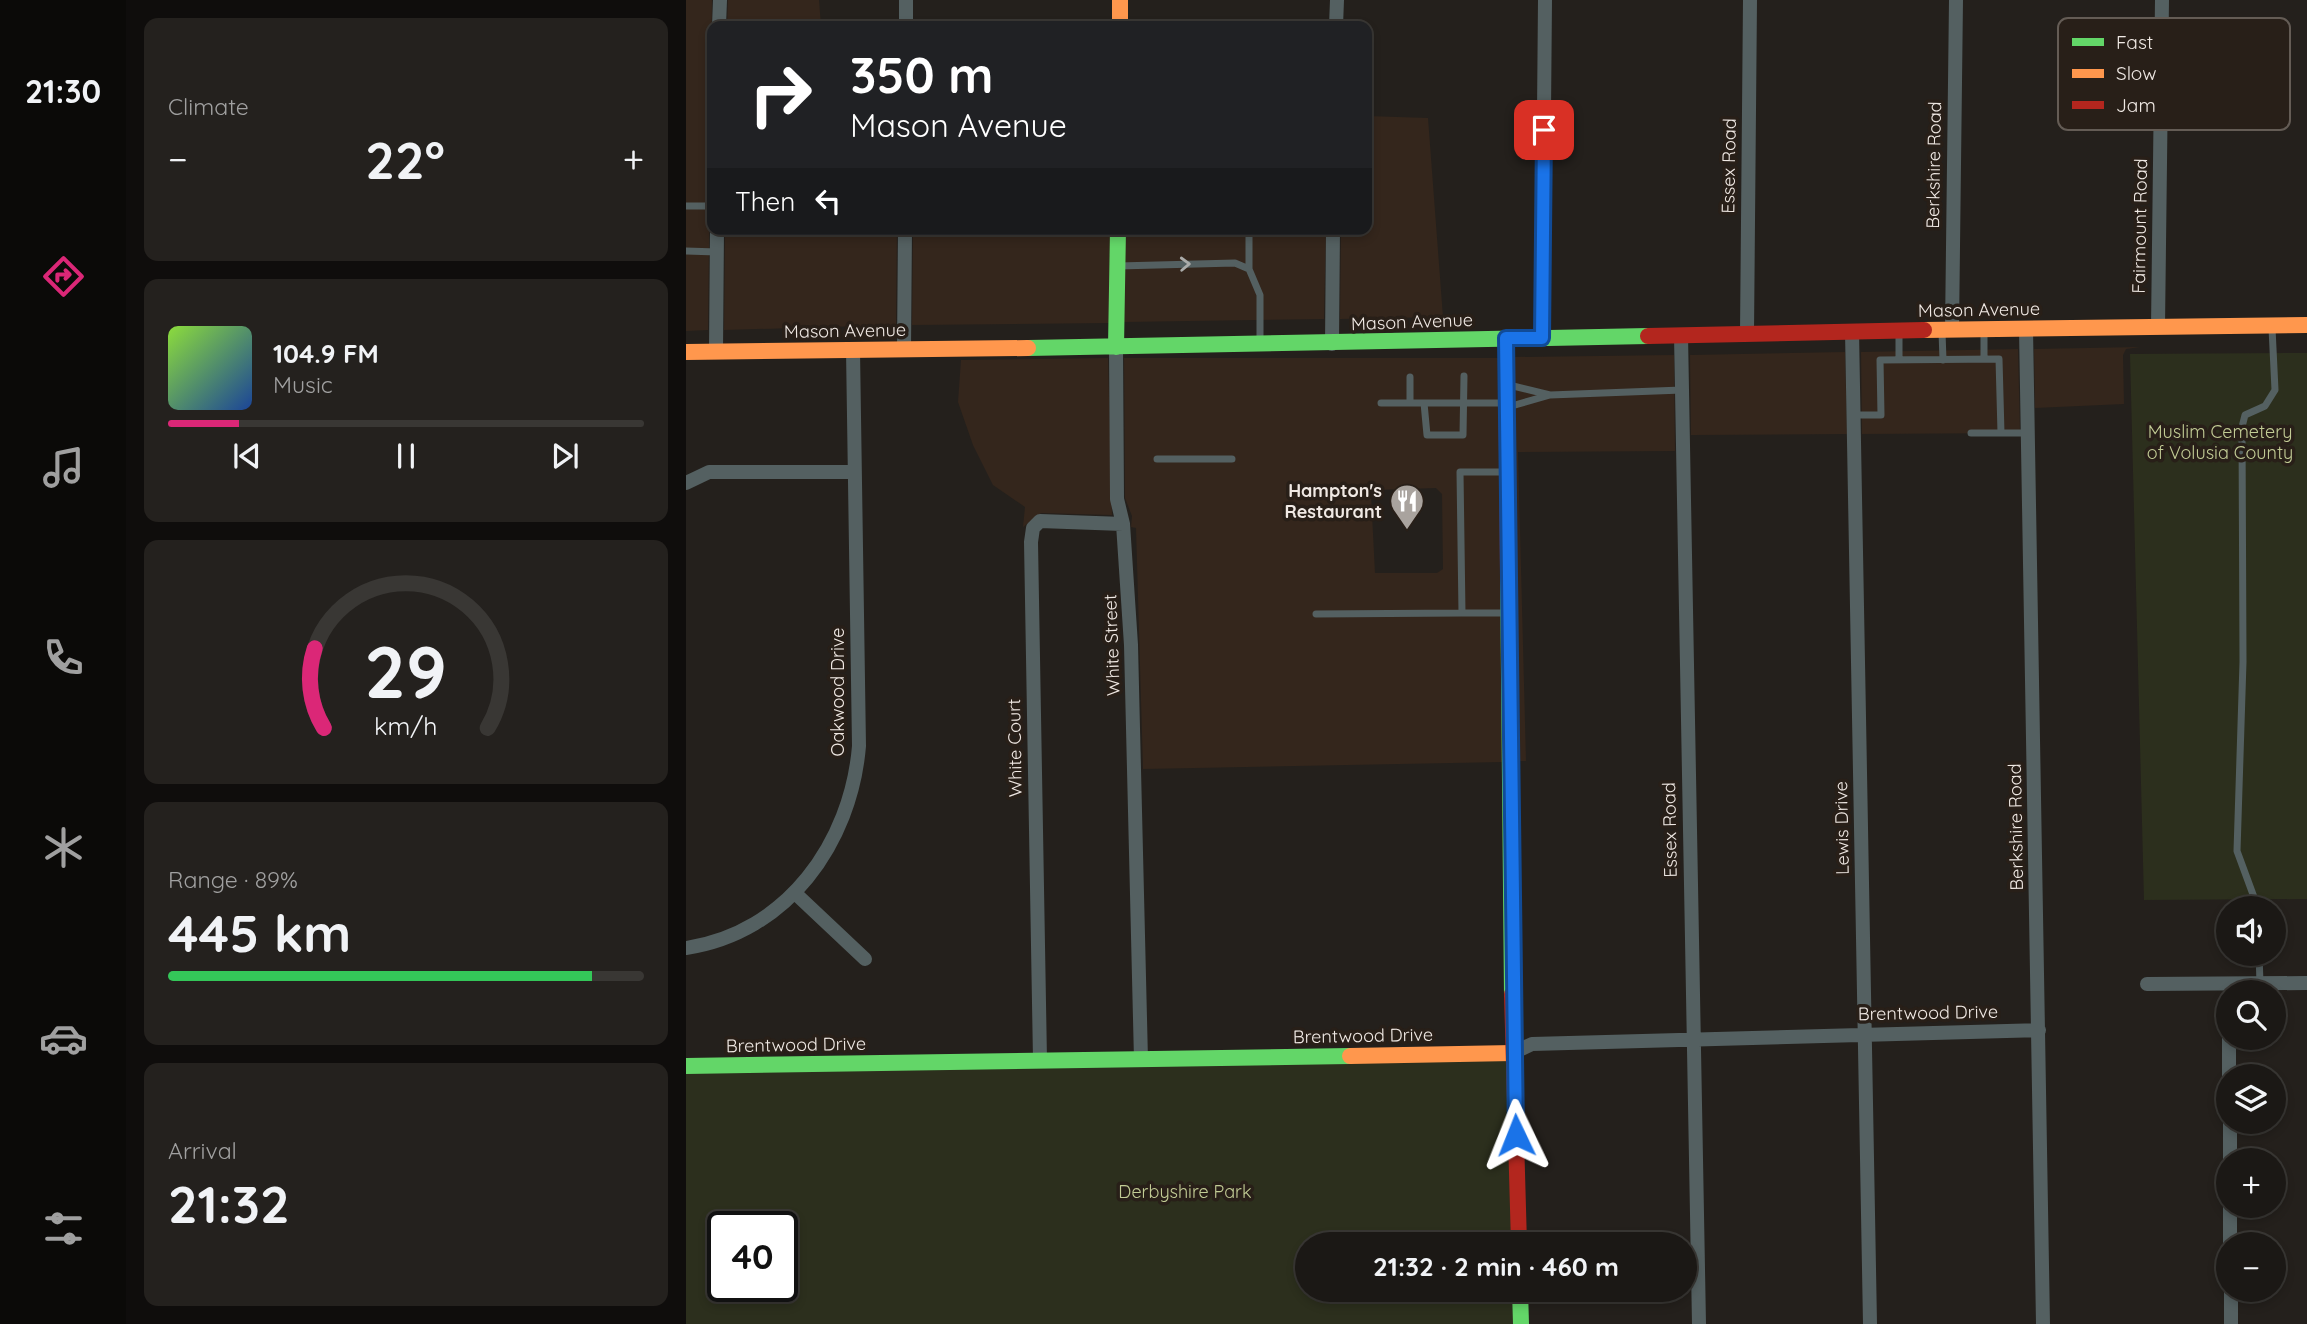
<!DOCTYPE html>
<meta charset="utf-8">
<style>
:root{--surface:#1b1815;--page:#24211e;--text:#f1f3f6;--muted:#a0a0a0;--line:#393734;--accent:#db2777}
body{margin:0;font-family:Quicksand,sans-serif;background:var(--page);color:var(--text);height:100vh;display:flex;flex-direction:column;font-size:26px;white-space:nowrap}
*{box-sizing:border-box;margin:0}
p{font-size:23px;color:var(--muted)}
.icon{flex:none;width:38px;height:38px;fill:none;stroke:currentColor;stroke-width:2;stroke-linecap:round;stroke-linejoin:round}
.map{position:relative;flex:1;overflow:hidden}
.sheet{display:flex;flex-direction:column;gap:18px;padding:18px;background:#0f0d0c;width:560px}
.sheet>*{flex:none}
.banner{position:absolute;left:21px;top:21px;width:665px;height:214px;border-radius:14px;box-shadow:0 4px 10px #0003,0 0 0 2px var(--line);background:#202124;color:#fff;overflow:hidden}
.controls{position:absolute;left:1530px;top:896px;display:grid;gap:14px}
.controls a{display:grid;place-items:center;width:70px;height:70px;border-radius:50%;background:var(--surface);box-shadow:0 4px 10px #0003,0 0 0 2px var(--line);font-size:35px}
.speed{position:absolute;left:21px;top:1211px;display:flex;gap:14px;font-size:35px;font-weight:700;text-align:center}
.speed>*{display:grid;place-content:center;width:91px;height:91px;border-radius:50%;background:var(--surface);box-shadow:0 4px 10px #0003,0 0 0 2px var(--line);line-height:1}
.speed .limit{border:4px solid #111;border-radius:10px;background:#fff;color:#111}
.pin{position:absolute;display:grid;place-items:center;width:60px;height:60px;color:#fff;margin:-30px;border-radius:14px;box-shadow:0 4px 10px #0006}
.me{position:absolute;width:77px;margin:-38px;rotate:358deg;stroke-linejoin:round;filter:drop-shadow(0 0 5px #0008)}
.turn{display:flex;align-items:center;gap:24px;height:147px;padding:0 28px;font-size:32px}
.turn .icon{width:91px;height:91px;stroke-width:2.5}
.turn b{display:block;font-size:49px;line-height:60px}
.then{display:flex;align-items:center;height:66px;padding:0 28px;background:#0003;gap:14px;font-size:26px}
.big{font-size:52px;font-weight:800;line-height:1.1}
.sheet .widget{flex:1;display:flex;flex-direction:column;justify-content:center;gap:10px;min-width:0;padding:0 24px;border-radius:14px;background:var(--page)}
.sheet .dial{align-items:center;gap:0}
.dial svg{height:182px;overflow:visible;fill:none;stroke:var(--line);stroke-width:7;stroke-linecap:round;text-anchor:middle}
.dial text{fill:var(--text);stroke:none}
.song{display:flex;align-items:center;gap:21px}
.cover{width:84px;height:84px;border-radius:10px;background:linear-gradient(135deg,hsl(90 70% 55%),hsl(220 70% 35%))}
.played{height:7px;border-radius:4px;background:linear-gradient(90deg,var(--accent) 15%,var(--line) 15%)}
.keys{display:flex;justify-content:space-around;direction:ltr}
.heat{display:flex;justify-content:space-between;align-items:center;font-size:38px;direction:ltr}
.charge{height:10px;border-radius:5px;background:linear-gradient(90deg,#34c759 89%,var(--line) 0)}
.trip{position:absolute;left:609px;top:1232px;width:402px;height:70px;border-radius:35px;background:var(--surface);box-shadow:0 4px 10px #0003,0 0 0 2px var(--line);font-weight:800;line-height:70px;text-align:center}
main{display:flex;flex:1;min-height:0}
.tab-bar{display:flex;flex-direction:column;width:126px;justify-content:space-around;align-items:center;background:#0b0a08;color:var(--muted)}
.tab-bar .icon{width:49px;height:49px}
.tab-bar .on{color:var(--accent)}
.tab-bar b{font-size:32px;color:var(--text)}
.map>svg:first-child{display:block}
.built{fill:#34261c;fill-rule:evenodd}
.green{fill:#2c2f1d;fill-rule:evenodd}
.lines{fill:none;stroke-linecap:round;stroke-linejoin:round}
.lane{stroke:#546061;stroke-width:7}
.street{stroke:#546061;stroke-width:14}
.fast{stroke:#63d668;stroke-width:16}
.slow{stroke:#ff974d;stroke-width:16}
.jam{stroke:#b3261e;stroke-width:16}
.oneway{stroke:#aaaba9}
.route-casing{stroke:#114b97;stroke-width:18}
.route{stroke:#1a73e8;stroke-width:12}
.labels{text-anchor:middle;stroke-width:7;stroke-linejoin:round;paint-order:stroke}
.street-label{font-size:18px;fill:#f0e9e4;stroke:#281f18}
.park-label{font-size:18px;fill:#c2cc95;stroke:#281f18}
.poi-label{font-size:18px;font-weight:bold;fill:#f0e9e4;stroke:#281f18;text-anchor:end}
.key{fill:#281f18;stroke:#645c55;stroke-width:2}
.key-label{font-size:19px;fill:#f0e9e4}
</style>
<main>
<nav class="tab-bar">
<b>21:30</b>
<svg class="icon on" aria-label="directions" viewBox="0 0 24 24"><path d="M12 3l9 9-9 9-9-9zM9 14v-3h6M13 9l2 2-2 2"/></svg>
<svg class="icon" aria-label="music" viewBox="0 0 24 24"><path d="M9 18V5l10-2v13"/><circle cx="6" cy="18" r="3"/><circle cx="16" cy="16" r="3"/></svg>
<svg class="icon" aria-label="phone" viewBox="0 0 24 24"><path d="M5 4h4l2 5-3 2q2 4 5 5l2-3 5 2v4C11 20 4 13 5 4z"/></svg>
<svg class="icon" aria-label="climate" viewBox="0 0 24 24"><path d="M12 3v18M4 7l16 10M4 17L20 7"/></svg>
<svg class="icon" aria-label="car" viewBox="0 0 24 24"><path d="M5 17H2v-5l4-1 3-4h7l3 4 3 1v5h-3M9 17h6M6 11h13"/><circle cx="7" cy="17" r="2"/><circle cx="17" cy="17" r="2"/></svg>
<svg class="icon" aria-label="filters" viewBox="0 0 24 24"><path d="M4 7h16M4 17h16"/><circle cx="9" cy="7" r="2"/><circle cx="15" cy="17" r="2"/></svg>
</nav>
<section class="sheet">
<div class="widget"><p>Climate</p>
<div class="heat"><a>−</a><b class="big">22°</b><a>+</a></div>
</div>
<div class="widget">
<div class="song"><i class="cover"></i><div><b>104.9 FM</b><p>Music</p></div></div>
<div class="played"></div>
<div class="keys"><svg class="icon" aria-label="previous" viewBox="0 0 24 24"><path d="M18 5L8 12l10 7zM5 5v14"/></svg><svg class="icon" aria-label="pause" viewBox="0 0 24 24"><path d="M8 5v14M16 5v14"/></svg><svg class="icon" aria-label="next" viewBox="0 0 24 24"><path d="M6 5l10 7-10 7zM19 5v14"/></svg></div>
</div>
<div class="widget dial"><svg viewBox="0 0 100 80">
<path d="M14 69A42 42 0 1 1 86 69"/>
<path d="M14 69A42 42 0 0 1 10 34" stroke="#db2777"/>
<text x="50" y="56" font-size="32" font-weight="700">29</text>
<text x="50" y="72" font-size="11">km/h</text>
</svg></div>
<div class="widget"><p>Range · 89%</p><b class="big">445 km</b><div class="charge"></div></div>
<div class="widget"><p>Arrival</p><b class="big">21:32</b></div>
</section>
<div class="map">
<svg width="1621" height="1324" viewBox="0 0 1621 1324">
<rect width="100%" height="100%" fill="#24201c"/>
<!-- built -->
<path class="built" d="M0 0H26L22 330 0 331Z
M42 0H133L135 26H41Z
M681 116 742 118 757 317 654 319 655 229H681Z
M39 229H211L210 325 38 330Z
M227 229H424L423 323 226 325Z
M439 229H640L638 319 438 322Z
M1454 347 1440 349 1437 355 1438 404 1349 408 1348 349Z
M1332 349 1334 433 1176 434 1175 352Z
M1159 352 1161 434 1005 435 1004 355Z
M988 355 989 451 832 452 840 761H834L828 357Z
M422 358 426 515 355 513 337 527 339 507 307 485 287 445 272 402 275 360Z
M438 358H812L818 762 457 769 450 528 445 527 446 516 439 498ZM750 488 756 494 757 569 751 573H689L685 494 691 490Z"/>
<!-- green -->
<path class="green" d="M1621 353V899L1458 900 1444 354Z
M827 1053 833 1244H621V1290H834L835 1324H0V1066ZM37 1227H96V1286H37Z"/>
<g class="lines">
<!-- lane -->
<path class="lane" d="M0 206H26
M0 251 31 252
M432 266 549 263 563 269 574 295V344
M563 269V229
M1256 332 1257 360
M1298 332V359
M1213 360V333
M724 377V403
M864 395 996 390
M695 403H820
M738 403 741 435H777L778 376
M822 407 864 395 823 385
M1168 415H1195L1194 360 1313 359 1315 433
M1285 433H1342
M471 459H546
M819 472H774L776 613H820
M630 614 776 613
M1572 908 1551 851 1557 662 1556 427 1559 415 1579 406 1589 390 1586 328
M1573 954 1574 983"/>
<!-- street -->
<path class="street" d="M33 26 34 0
M220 26V0
M650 26 651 0
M1472 327 1476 0
M1340 329 1357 1324
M1266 330 1270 0
M1166 331 1184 1324
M1061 333 1064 0
M995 335 1013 1324
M856 338 859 0
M646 344 647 229
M430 347 431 499 437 524 445 645 455 1060
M218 349 219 229
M30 351 31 229
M0 483 23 472H168
M110 894 179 959
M0 948C101 933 165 843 173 746L167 350
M1461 984 1621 983
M1543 1038V1076
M827 1053 846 1044 1353 1030
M354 1060 345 542 347 528 354 521 437 524
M1544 1122V1160
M1544 1206V1244
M1545 1290V1324"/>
<!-- fast -->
<path class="fast" d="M430 347 432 229
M342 348 962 336
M822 571 826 994
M0 1066 664 1056
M834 1290 835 1324"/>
<!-- slow -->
<path class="slow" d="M434 0V26
M1238 330 1621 325
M0 352 342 348
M664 1056 827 1053"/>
<!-- jam -->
<path class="jam" d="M962 336 1238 330
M820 338 822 571
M826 994 833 1244"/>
</g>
<!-- one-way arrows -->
<defs><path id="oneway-chevron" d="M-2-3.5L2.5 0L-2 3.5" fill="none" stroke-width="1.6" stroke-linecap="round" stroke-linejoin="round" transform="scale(1.75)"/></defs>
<use class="oneway" href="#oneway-chevron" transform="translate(499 264) rotate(-2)"/>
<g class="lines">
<!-- route casing -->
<g class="route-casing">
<path id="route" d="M830 1135 820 338H856L858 130"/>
</g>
<!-- route -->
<use href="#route" class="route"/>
</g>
<!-- icons -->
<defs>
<g id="restaurant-pin" transform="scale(1.75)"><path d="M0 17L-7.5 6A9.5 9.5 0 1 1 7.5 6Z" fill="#a9a39e" stroke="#281f18"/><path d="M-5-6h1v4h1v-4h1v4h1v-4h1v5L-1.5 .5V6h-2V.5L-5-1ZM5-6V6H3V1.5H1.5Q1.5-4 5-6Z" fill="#fff"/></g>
</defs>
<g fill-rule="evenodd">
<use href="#restaurant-pin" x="721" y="501"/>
</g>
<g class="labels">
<!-- street labels -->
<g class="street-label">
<text transform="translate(1248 165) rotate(-89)" y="6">Berkshire Road</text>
<text transform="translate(1043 166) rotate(-89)" y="6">Essex Road</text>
<text transform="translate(1454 226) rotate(-89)" y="6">Fairmount Road</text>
<text transform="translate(1293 310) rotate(-1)" y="6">Mason Avenue</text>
<text transform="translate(726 322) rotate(-2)" y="6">Mason Avenue</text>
<text transform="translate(159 331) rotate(-1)" y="6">Mason Avenue</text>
<text transform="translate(426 645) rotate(-92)" y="6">White Street</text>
<text transform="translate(152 692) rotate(-90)" y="6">Oakwood Drive</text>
<text transform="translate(329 748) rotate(-91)" y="6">White Court</text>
<text transform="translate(1330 827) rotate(-91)" y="6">Berkshire Road</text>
<text transform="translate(1156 828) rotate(-91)" y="6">Lewis Drive</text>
<text transform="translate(984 830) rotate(-91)" y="6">Essex Road</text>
<text transform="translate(1242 1013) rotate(-1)" y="6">Brentwood Drive</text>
<text transform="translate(677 1036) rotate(-1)" y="6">Brentwood Drive</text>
<text transform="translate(110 1045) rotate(-1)" y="6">Brentwood Drive</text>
</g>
<!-- park labels -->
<g class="park-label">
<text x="1534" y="438">Muslim Cemetery<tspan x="1534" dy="21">of Volusia County</tspan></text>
<text x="499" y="1198">Derbyshire Park</text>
</g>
<!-- poi labels -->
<g class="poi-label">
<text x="696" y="497">Hampton's<tspan x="696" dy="21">Restaurant</tspan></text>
</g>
</g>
<!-- legend -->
<rect x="1372" y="18" width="232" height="112" rx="10" class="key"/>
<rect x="1386" y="38" width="32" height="8" fill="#63d668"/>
<rect x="1386" y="69" width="32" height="9" fill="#ff974d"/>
<rect x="1386" y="101" width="32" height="8" fill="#b3261e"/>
<g class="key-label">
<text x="1430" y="49">Fast</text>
<text x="1430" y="80">Slow</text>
<text x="1430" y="112">Jam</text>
</g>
</svg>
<div class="controls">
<a><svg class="icon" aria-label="sound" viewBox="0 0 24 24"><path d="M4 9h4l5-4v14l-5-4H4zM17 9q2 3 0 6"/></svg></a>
<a><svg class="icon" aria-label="search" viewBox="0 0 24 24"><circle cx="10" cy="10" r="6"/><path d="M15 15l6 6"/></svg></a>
<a><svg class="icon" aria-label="layers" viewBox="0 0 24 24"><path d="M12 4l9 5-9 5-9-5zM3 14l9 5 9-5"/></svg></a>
<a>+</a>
<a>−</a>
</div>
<div class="speed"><div class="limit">40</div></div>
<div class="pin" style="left:858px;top:130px;background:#d93025"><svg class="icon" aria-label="arrive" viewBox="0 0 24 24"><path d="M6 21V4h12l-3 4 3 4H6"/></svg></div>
<svg class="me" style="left:830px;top:1135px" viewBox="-20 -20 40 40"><path d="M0-17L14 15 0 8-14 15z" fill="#1a73e8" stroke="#fff" stroke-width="4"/></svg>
<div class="trip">21:32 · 2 min · 460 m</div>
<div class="banner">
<div class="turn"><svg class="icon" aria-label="right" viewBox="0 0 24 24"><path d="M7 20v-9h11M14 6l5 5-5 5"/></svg><div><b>350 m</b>Mason Avenue</div></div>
<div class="then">Then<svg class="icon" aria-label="left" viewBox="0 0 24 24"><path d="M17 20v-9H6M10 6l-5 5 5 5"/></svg></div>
</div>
</div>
</main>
